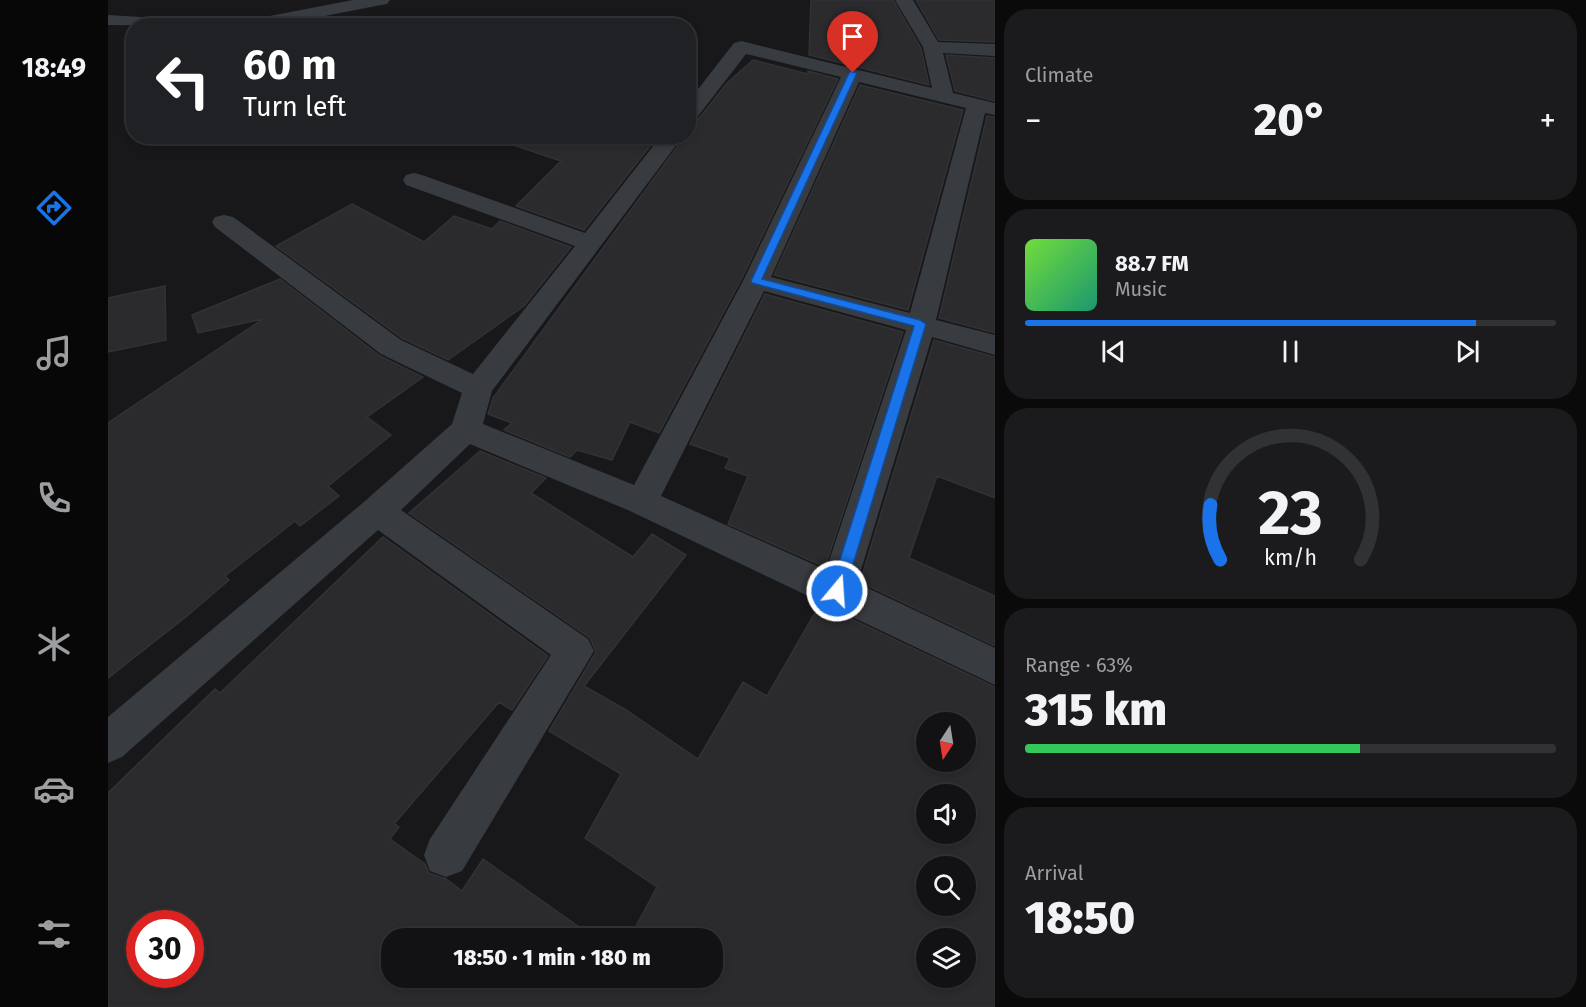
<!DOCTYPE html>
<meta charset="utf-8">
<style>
:root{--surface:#121214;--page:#1b1b1d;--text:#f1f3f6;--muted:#9c9ea0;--line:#313234;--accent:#1a73e8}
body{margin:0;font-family:"Fira Sans",sans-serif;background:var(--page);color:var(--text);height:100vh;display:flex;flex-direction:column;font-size:22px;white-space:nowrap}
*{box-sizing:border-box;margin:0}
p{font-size:20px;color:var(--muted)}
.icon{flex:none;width:33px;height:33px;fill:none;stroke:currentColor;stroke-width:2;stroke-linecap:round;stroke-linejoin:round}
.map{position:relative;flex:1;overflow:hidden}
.side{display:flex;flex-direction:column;gap:9px;padding:9px;background:#0a0a0b;width:591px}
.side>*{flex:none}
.guide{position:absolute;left:18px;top:18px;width:570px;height:126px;border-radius:24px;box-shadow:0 3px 9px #0003,0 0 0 2px var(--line);background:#202124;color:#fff;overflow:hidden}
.needle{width:39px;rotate:192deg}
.buttons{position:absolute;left:808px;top:712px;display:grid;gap:12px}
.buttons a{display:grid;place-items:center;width:60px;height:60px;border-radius:50%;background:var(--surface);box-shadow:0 3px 9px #0003,0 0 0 2px var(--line);font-size:30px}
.speed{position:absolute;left:18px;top:910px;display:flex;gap:12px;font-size:30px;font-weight:700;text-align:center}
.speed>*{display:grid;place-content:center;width:78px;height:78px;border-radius:50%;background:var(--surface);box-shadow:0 3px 9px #0003,0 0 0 2px var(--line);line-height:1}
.speed .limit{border:9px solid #d22;background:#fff;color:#111}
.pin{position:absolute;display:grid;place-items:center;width:51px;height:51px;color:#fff;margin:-62px -26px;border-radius:50% 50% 50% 0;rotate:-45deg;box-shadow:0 0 6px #0007}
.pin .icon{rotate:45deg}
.me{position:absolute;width:66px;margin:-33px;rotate:18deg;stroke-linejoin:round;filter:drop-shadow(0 0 4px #0008)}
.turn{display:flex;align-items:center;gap:21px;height:126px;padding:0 18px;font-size:27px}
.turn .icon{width:78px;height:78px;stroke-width:2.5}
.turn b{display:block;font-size:42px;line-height:51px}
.big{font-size:45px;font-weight:800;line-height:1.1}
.side .card{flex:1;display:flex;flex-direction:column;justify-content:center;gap:9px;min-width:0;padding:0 21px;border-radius:24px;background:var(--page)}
.side .dial{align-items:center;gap:0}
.dial svg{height:156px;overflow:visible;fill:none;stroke:var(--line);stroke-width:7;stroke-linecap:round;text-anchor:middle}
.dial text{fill:var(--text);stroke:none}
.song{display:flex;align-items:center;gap:18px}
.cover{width:72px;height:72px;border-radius:9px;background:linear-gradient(135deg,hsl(100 70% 55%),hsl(160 70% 35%))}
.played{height:6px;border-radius:3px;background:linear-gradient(90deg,var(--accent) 85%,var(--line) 85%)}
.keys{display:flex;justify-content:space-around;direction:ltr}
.heat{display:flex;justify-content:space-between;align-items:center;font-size:33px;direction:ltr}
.charge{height:9px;border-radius:4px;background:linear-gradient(90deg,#34c759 63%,var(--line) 0)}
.trip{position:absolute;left:273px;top:928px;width:342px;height:60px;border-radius:24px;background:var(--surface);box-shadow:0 3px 9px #0003,0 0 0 2px var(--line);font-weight:800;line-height:60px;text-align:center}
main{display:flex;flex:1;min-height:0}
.dock{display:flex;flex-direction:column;width:108px;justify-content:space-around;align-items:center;background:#070708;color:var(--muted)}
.dock .icon{width:42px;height:42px}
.dock .current{color:var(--accent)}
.dock b{font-size:27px;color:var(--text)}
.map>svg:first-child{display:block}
.building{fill:#2b2b2e;stroke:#313236;stroke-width:1.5;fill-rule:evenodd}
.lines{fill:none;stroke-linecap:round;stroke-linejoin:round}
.minor{fill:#383b3f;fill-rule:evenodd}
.route{fill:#1a73e8;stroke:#114b97;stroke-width:1.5}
</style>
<main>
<nav class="dock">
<b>18:49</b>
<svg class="icon current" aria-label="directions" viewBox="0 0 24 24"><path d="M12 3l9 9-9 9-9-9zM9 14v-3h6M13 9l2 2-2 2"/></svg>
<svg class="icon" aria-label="music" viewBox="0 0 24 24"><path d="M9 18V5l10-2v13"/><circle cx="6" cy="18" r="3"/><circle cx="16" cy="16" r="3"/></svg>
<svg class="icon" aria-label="phone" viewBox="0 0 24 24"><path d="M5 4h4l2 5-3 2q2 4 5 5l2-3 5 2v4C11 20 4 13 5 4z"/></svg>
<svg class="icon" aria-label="climate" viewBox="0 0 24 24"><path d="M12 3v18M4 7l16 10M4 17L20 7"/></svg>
<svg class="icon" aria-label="car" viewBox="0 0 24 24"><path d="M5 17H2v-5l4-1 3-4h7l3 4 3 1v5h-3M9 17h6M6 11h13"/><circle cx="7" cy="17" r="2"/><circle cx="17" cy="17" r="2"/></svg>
<svg class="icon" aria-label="filters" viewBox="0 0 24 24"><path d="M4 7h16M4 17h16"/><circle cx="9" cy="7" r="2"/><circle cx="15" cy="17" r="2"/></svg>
</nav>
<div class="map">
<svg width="887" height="1007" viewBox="0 0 887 1007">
<rect width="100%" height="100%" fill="#18181a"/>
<!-- building -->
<path class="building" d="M703 0H785L813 48 821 85 701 55Z
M808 0H887V42L831 40Z
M838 55 887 58V101L847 91Z
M645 60 700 74V71L730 79 633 280 551 433 522 422 504 460 469 450 462 457 396 430 404 423 380 414 385 398 577 136H580V124L589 121 619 83Z
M752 85 855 110 800 310 666 275Z
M879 116 887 117V333L831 318Z
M400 136H550L476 230 408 206 453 161 399 143Z
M244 204 316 242 346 216 384 229 392 221 463 247 416 306 340 360 294 338 168 246Z
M172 279 272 356 315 377 259 417 283 435 220 486 231 496 192 526 187 521 117 576 121 580 79 616 0 678V423L155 319 90 333 84 315Z
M57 286 58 340 0 352V298Z
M657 294 795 332 717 567 620 524 640 476 617 468 622 458 582 444Z
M826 340 887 357V498L829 476 801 558 887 596V646L752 582Z
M372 451 438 478 423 493 525 557 544 534 578 555 476 686 518 710 590 759 635 682 659 696 712 604 887 687V1007H0V793L107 689 112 693 275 537 440 656 404 710 391 702 286 824 291 827 282 839 317 864 321 873 338 879 354 891 375 859 488 939H284V978H604V939H521L549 887 477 838 513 774 441 731 488 652 482 638 301 513ZM819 723H858V762H819ZM819 795H858V834H819ZM819 867H858V906H819ZM32 924H82V975H32ZM819 939H858V978H819Z"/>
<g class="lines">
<!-- minor -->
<path class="minor" d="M245 0H282L279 4 273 5 166 26H126L135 21Z
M787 0H805L830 42 887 44V56L835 53 845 93 887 103V115L877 113 828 320 887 335V355L824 337 749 583 887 648V685L522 511 362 444 293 510 480 639 486 651 354 871 338 877 322 871 316 855 322 839 443 655 270 530 14 757 0 763V717L257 501 344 424 354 393 273 354 107 227 104 222 107 217 116 215 125 217 293 340 365 374 467 246 298 185 295 180 298 175 306 173 314 175 477 233 553 136H575L384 391 375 424 526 485 635 281 733 77 638 54 587 120 580 122V102L626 43 633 41 824 88 815 47ZM751 82 858 108 802 313 663 277ZM656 291 798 330 718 570 553 496Z
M0 15 100 21 109 26 0 25Z"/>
</g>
<!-- route -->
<path class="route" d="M742 71 749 73 654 279 812 320 818 324 737 591 734 595 729 597 724 595 722 591 806 326 644 283 643 281Z"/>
</svg>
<div class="buttons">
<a><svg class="needle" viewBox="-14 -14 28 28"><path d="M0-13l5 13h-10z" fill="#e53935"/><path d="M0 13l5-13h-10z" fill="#9c9ea0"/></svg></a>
<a><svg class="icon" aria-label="sound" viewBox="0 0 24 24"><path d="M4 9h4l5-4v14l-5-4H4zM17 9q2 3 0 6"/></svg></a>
<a><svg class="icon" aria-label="search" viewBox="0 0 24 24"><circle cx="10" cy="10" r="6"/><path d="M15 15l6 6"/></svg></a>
<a><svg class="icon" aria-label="layers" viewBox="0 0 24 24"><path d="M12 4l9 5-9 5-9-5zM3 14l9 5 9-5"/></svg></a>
</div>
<div class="speed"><div class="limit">30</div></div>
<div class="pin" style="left:745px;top:73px;background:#d93025"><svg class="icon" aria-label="arrive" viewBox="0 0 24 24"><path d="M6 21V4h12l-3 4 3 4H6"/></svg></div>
<svg class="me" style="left:729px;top:591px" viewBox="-20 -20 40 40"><circle r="17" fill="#1a73e8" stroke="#fff" stroke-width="3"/><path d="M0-11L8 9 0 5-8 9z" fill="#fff"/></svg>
<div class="trip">18:50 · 1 min · 180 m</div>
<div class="guide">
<div class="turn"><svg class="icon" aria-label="left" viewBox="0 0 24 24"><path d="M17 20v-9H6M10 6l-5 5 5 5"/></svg><div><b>60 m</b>Turn left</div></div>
</div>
</div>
<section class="side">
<div class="card"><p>Climate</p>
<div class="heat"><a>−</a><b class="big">20°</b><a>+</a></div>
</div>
<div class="card">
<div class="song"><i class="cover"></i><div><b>88.7 FM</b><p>Music</p></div></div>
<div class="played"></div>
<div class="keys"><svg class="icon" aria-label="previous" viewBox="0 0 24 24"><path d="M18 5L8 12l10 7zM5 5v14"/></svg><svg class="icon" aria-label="pause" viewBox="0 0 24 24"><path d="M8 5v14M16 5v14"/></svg><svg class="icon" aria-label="next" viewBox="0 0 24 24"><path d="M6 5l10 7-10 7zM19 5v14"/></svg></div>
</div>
<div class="card dial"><svg viewBox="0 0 100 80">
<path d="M14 69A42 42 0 1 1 86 69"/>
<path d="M14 69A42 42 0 0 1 9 41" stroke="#1a73e8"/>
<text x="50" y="56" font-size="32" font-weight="700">23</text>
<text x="50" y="72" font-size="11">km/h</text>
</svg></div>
<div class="card"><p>Range · 63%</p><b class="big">315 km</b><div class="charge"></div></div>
<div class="card"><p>Arrival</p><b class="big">18:50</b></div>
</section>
</main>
